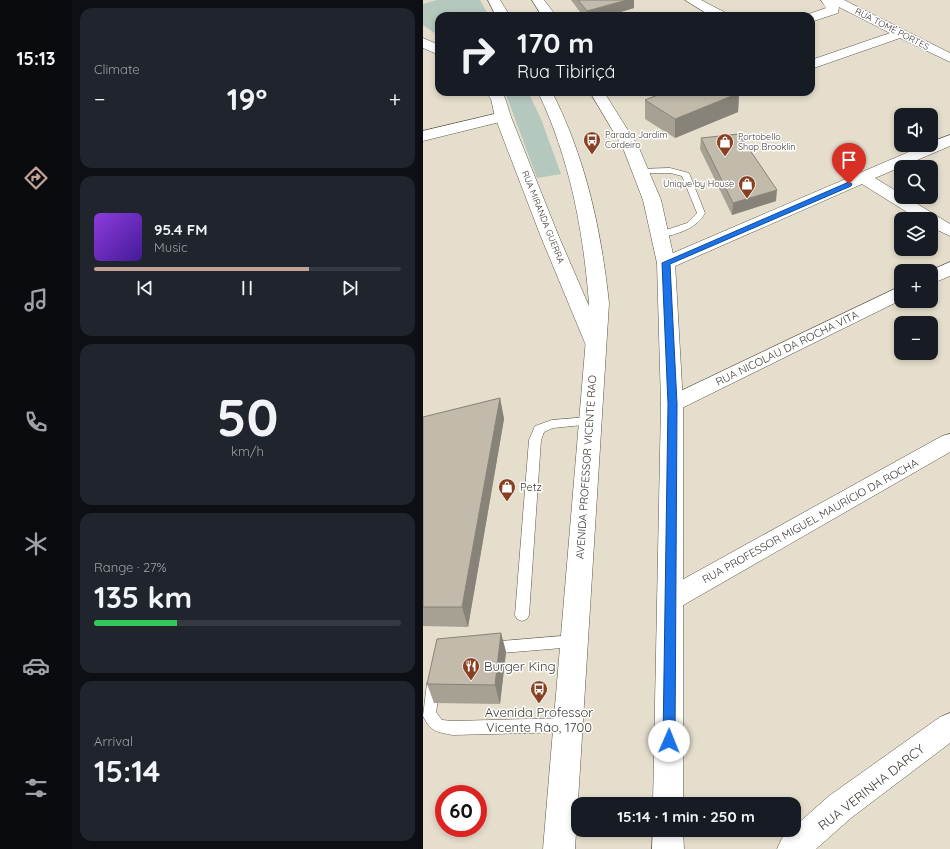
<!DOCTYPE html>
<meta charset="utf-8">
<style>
:root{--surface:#171b24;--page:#20242c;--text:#f1f3f6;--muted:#9ea1a6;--line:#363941;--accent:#c2a297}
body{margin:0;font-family:Quicksand,sans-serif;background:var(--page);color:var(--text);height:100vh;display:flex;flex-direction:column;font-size:15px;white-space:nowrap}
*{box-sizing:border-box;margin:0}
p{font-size:13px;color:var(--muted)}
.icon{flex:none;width:22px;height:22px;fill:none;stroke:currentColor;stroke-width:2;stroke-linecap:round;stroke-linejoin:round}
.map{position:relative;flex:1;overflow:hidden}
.details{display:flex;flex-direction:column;gap:8px;padding:8px;background:#0d0f14;width:351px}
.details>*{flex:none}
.banner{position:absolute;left:12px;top:12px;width:380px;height:84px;border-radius:12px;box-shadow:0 2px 6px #0003;background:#171b24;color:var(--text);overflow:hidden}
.tools{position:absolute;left:471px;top:108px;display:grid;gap:8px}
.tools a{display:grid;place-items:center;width:44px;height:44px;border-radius:8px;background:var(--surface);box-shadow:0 2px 6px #0003;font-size:20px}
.speed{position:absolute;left:12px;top:785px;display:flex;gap:8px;font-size:20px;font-weight:700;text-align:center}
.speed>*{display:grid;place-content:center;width:52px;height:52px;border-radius:50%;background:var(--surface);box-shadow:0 2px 6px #0003;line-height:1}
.speed .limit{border:6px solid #d22;background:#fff;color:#111}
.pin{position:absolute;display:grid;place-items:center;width:34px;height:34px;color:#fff;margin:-41px -17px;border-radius:50% 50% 50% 0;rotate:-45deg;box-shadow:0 0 4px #0007}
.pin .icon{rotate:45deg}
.me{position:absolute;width:44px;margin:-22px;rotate:1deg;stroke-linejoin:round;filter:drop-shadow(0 0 3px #0008)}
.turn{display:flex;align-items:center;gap:14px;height:84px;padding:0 16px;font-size:18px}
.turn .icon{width:52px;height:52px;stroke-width:2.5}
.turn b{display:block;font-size:28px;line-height:34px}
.big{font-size:30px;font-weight:700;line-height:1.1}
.details .tile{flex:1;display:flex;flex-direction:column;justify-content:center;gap:6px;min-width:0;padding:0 14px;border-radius:12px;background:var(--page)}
.details .dial{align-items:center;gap:0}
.dial b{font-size:52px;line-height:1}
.song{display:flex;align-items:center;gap:12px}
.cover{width:48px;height:48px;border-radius:6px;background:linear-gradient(135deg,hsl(270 70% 55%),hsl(260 70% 35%))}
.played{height:4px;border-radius:2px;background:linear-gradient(90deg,var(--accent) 70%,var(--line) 70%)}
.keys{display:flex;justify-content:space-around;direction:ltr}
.heat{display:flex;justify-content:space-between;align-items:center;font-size:22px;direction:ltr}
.charge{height:6px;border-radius:3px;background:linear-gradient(90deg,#34c759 27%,var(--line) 0)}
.trip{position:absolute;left:148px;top:797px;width:230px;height:40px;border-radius:12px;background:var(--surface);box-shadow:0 2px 6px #0003;font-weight:700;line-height:40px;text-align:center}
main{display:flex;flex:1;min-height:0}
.menu{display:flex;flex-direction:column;width:72px;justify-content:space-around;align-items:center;background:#090b0e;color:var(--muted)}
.menu .icon{width:28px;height:28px}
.menu .active{color:var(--accent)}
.menu b{font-size:18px;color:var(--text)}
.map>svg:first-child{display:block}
.green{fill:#b4c8bd}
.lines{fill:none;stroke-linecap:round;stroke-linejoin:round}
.lane-casing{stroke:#5d5749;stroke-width:1}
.street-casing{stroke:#5d5749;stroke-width:1}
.secondary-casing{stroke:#5d5749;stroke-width:1}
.primary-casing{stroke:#5d5749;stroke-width:1}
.lane{fill:#fff;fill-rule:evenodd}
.street{fill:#fff;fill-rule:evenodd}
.secondary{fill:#fff;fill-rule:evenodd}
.primary{fill:#fff;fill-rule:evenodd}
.wall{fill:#a7a193}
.shaded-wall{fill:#888378}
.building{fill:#c2bbab;stroke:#888378}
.route{fill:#1a73e8;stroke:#114b97}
.labels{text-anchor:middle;stroke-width:3;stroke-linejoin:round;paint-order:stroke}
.far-street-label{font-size:9px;fill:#3c3932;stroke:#fff}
.far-poi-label{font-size:9px;fill:#3c3932;stroke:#fff;text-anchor:start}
.street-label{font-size:11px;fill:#3c3932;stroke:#fff}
.poi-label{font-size:11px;fill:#3c3932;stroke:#fff;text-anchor:start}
.near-poi-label{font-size:13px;fill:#3c3932;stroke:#fff;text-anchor:start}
.near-street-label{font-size:13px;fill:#3c3932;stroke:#fff}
</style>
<main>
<nav class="menu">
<b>15:13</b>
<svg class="icon active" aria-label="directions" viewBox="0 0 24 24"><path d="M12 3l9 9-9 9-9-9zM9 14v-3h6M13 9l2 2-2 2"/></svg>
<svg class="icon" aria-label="music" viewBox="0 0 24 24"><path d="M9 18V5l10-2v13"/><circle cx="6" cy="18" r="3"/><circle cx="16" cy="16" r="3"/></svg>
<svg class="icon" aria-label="phone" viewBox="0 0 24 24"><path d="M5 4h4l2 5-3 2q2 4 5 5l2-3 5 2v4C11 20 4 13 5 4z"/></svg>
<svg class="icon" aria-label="climate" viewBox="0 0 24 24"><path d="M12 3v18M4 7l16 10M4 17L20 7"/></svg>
<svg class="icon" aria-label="car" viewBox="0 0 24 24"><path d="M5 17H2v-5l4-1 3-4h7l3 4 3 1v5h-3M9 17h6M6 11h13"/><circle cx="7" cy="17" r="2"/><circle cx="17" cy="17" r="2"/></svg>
<svg class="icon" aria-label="filters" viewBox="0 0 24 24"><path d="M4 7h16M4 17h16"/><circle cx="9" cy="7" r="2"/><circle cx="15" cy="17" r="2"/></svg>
</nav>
<section class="details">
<div class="tile"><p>Climate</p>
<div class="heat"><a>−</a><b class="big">19°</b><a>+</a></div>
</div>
<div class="tile">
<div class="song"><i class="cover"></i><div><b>95.4 FM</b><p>Music</p></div></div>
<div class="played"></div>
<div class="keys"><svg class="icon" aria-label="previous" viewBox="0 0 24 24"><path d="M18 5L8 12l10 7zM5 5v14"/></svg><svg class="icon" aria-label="pause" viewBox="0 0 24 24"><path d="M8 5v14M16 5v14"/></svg><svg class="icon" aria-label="next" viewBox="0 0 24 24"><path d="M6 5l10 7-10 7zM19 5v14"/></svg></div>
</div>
<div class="tile dial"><b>50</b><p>km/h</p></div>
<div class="tile"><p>Range · 27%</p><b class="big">135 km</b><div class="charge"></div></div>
<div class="tile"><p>Arrival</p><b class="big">15:14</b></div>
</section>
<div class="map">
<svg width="527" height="849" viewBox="0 0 527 849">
<rect width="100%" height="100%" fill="#e5decd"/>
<!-- green -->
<path class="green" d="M14 0H57L66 16H16V36L0 25V4Z
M82 92H105L118 119 138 174 114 178Z"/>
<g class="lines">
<!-- lane casing -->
<g class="lane-casing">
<path id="lane" d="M247 168 266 173 282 213C274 229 254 234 237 238L234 237V233L264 223 274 213 259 176 247 173H217L213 171 217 169Z
M166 417 170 418 171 421 170 424 130 428 121 432 118 440 106 615 104 619 99 621 94 619 92 615 106 440 112 426 129 420Z
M151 635 156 637 158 641 156 645 151 647 67 654 62 652 60 648 62 644 67 642Z
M11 677 16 679 18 683 13 712 19 720 30 721 145 718 150 720 152 725 150 730 145 732 30 735C14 732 8 732 0 716L4 683 6 679Z"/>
</g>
<!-- street casing -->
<g class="street-casing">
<path id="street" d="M262 0H278L303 13 305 16H288Z
M398 0H421L527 53V62L477 38 388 69V60L467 33 416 7 415 13 388 22V16L383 15 403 8Z
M80 112 85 114 88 117 85 120 0 141V131Z
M527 135V146L452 178 478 194V197H483L527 224V236L508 227V219H495L439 184 250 267 243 269 236 267 234 263 236 259 502 145H508V142Z
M527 262V276L508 284 507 271Z
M478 286V300L257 409 249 412 241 409 238 404 241 399Z
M527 434V452L257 607 248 610 239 607 235 599 239 591 519 436Z
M527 713V743L428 818 393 849H354L359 838 368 830H371V827L406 796 517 717Z"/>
</g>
<!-- secondary casing -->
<g class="secondary-casing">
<path id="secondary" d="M0 38 16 45V55L0 48Z
M63 92H78L82 98 88 117 136 237 182 343 179 348 172 350 165 348 162 343 118 237 72 117 68 99Z"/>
</g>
<!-- primary casing -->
<g class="primary-casing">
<path id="primary" d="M65 0H77L87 16H73Z
M109 0H121L133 16H119Z
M115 92H129C163 159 178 229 186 303L152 849H120L166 303C160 229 147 159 115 92Z
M167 92H181L216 148 238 200 252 263 260 404V804H230L238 404 234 263 220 200 200 148Z
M230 830H260L261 849H229Z"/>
</g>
<!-- lane -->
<use href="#lane" class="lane"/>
<!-- street -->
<use href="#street" class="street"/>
<!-- secondary -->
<use href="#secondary" class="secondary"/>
<!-- primary -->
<use href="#primary" class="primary"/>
</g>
<!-- wall -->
<path class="wall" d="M148 0H211V8L184 16H160Z
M316 93 315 112 252 138 222 119V100Z
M278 138 353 201 309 215 277 149Z
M77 398 81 419 45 627 0 626V417Z
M78 633 83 652 77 704 11 703 4 684Z"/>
<!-- shaded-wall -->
<path class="shaded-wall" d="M204 0H211V8L184 16H164V11Z
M316 93 315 112 252 138V119Z
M354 190 353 201 309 215 310 203Z
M77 398 81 419 45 627 39 607Z
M78 633 83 652 77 704 72 685Z"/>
<!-- building -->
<path class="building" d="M155 0H204L164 11Z
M242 92H314L316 93 252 119 222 100Z
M316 134 354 190 310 203 278 138Z
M77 398 39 607H0V417Z
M78 633 72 685 4 684 14 639Z"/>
<!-- route -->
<path class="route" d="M426 182 429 184 428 186 247 264 254 404 252 741 250 745 246 747 242 745 240 741 245 404 239 263Z"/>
<!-- icons -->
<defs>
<g id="bus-pin" transform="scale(0.9)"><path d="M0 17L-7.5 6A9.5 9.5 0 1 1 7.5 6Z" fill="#884022" stroke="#fff"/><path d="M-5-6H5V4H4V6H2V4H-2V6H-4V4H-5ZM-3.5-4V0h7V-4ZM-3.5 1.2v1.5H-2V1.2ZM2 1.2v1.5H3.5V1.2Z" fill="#fff"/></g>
<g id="shop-pin" transform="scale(0.9)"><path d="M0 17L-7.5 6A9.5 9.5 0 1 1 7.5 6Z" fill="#884022" stroke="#fff"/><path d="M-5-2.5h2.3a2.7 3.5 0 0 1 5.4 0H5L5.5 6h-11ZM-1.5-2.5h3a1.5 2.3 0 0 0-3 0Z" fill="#fff"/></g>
<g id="restaurant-pin" transform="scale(0.9)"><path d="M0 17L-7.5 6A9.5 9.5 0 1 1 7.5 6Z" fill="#884022" stroke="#fff"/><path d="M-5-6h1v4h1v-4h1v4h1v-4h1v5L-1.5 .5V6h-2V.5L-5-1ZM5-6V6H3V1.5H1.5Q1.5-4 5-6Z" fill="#fff"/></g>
</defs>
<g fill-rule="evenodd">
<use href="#bus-pin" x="169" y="140"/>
<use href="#shop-pin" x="302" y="142"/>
<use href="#shop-pin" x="324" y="184"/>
<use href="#shop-pin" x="84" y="487"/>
<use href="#restaurant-pin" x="48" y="666"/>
<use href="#bus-pin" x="116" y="689"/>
</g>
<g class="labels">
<!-- far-street labels -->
<g class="far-street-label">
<text transform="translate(469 29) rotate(27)" y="3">RUA TOMÉ PORTES</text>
<text transform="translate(120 217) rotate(68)" y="3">RUA MIRANDA GUERRA</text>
</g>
<!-- far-poi labels -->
<g class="far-poi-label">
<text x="182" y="138">Parada Jardim<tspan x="182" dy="10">Cordeiro</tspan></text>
<text x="315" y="140">Portobello<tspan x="315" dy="10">Shop Brooklin</tspan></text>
<text x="311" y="187" text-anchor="end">Unique by House</text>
</g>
<!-- street labels -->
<g class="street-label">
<text transform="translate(364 348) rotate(-26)" y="4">RUA NICOLAU DA ROCHA VITA</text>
<text transform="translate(163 467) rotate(-86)" y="4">AVENIDA PROFESSOR VICENTE RAO</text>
<text transform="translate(387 521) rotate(-29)" y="4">RUA PROFESSOR MIGUEL MAURÍCIO DA ROCHA</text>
</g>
<!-- poi labels -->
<g class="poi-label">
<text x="97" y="491">Petz</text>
</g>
<!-- near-poi labels -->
<g class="near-poi-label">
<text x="61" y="671">Burger King</text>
<text x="116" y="717" text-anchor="middle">Avenida Professor<tspan x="116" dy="15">Vicente Ráo, 1700</tspan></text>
</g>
<!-- near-street labels -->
<g class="near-street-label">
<text transform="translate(448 787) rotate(-38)" y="5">RUA VERINHA DARCY</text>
</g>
</g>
</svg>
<div class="tools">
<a><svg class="icon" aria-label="sound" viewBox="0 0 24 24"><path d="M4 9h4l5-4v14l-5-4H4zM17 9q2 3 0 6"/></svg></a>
<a><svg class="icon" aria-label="search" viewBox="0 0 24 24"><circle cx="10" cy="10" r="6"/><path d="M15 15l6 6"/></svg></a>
<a><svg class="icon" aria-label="layers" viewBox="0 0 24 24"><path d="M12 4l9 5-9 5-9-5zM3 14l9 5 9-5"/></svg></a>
<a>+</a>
<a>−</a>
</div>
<div class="speed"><div class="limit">60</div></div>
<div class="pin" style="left:426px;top:184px;background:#d93025"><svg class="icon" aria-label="arrive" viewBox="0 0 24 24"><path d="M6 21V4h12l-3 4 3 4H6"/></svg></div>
<svg class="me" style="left:246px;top:741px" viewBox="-20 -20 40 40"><circle r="19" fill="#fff"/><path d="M0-13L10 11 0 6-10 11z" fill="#1a73e8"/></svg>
<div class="trip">15:14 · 1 min · 250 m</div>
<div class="banner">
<div class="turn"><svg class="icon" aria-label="right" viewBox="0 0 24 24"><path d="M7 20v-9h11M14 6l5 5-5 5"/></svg><div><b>170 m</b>Rua Tibiriçá</div></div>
</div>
</div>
</main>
